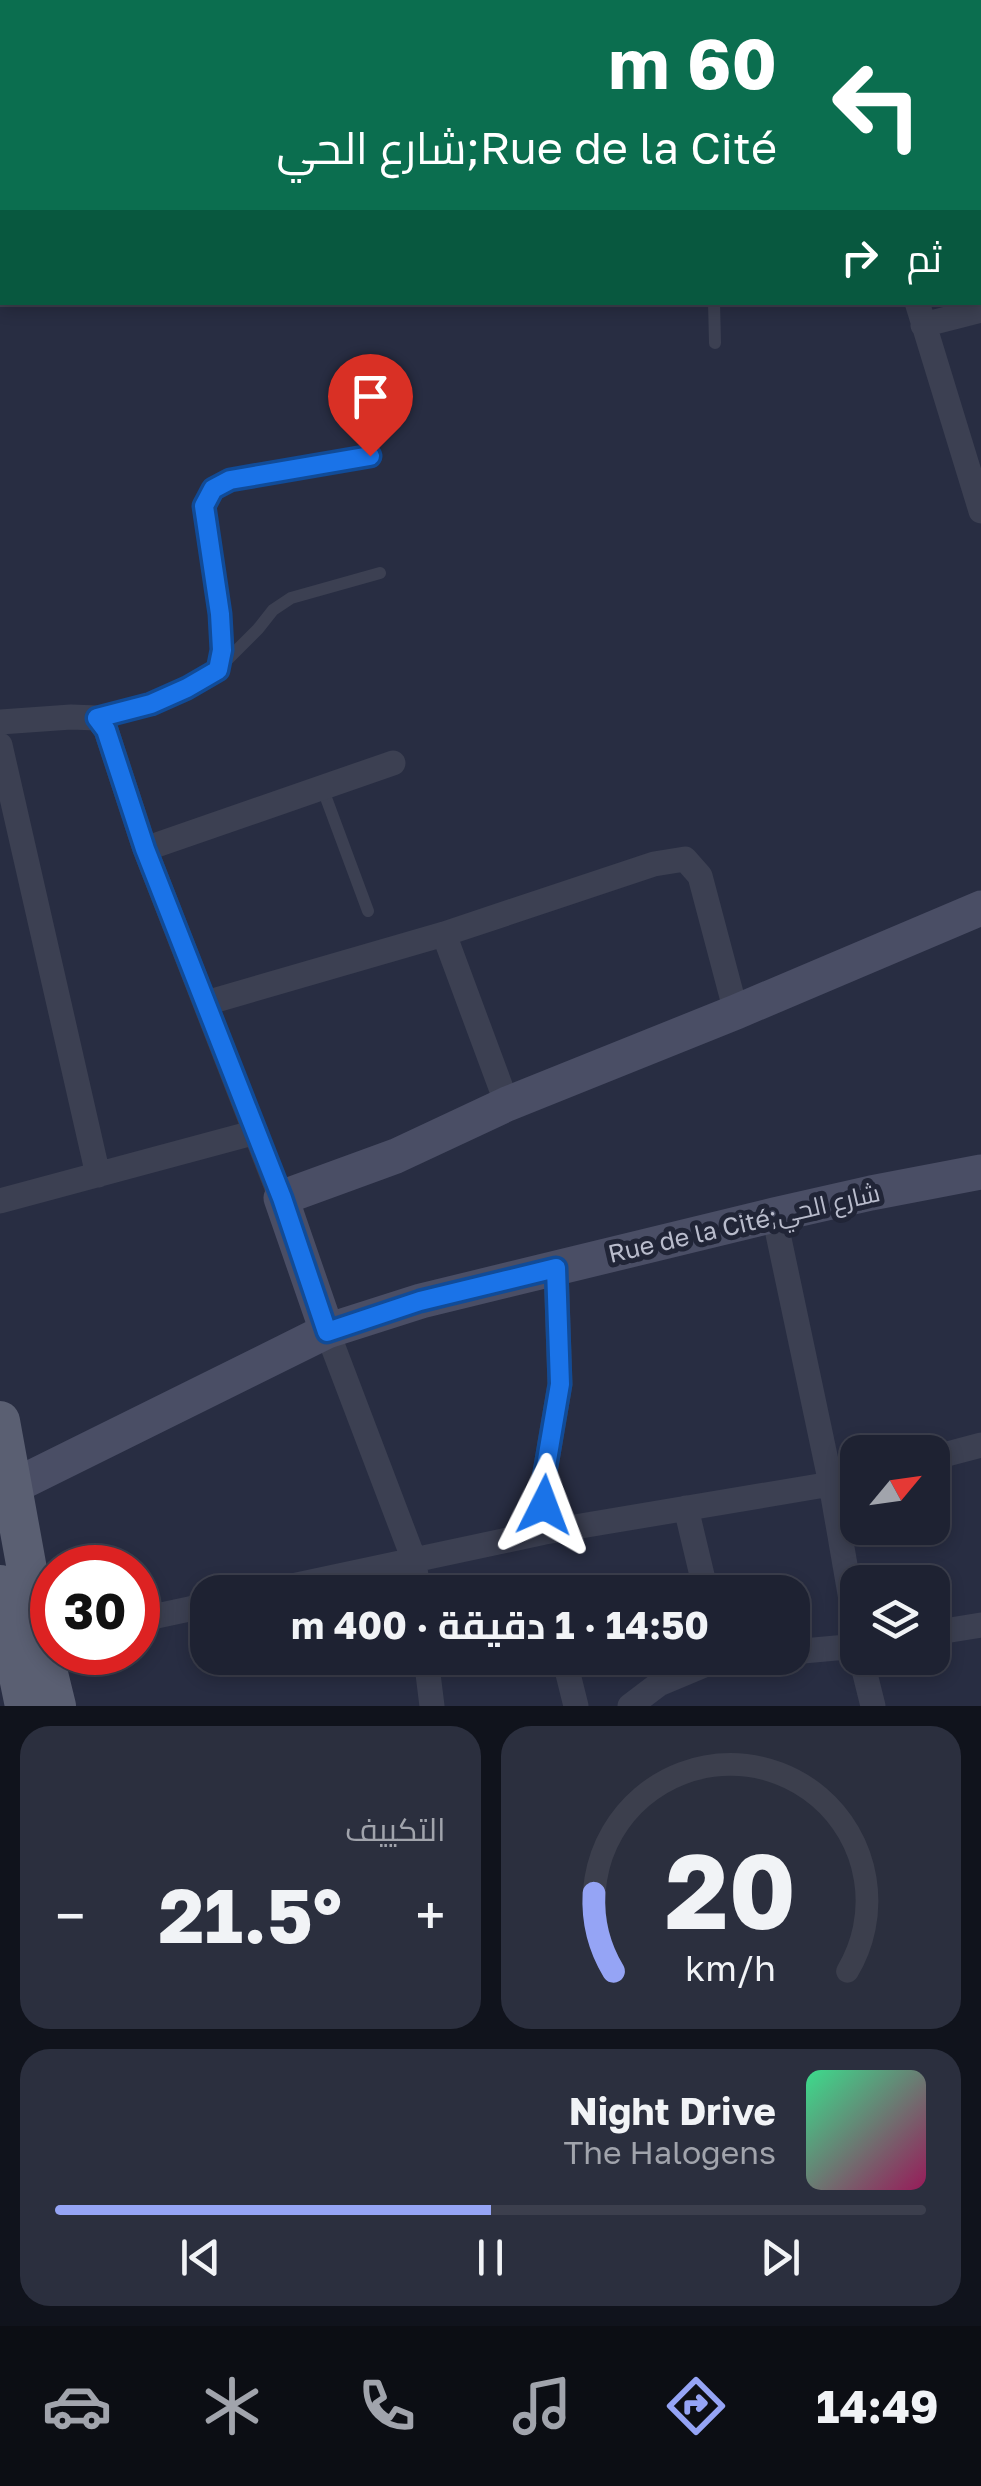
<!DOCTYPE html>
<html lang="ar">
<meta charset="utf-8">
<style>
:root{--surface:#1e2232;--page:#2b2f3e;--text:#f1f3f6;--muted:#a1a4ac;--line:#3c3f4d;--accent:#95a4f5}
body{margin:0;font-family:"Golos Text",Cairo,sans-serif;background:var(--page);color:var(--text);direction:rtl;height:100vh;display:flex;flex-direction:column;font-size:38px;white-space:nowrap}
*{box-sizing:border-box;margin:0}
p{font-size:32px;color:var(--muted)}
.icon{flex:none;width:55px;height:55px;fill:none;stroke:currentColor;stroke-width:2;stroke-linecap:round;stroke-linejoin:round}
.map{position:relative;height:1706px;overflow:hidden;direction:ltr}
.side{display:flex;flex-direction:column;gap:20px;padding:20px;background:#10131c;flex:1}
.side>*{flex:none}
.top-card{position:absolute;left:0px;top:0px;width:982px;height:305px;box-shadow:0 5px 15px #0003,0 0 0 2px var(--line);direction:rtl;background:#0b6e4f;color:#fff;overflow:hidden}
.needle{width:65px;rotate:61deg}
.tools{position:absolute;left:840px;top:1435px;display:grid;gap:20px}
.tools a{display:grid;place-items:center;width:110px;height:110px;border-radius:20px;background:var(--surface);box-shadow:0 5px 15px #0003,0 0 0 2px var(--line);font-size:50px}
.speed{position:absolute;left:30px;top:1545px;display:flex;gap:20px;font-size:50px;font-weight:700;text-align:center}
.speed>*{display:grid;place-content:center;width:130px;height:130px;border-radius:50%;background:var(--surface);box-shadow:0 5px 15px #0003,0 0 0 2px var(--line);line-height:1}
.speed .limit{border:15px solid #d22;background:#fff;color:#111}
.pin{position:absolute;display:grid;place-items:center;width:85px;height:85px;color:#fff;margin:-102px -42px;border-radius:50% 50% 50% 0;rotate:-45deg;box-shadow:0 0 10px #0007}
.pin .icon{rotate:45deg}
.me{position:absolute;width:110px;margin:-55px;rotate:3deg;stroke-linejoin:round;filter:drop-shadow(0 0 8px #0008)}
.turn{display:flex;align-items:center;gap:35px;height:210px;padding:0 40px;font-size:45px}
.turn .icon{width:130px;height:130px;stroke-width:2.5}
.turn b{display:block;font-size:70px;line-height:85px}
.then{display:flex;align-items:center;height:95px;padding:0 40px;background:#0003;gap:20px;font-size:38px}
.big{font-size:75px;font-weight:700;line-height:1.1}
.side .widget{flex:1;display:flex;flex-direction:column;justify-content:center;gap:15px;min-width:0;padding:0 35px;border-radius:30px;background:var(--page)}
.side .dial{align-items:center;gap:0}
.dial svg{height:260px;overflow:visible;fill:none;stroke:var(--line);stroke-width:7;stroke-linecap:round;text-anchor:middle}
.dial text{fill:var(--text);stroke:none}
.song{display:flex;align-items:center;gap:30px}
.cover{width:120px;height:120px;border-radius:15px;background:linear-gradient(135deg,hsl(150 70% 55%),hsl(330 70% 35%))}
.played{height:10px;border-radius:5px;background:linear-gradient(90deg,var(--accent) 50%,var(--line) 50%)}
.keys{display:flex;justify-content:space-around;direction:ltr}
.heat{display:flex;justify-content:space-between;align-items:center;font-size:55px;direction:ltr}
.side .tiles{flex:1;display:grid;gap:20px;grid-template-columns:1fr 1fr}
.widget:last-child{grid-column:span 2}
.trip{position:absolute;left:190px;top:1575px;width:620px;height:100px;border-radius:30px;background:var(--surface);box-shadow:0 5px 15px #0003,0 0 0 2px var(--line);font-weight:700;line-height:100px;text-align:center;direction:rtl}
.dock{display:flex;height:160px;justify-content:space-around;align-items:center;background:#0c0e14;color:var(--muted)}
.dock .icon{width:70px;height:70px}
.dock .on{color:var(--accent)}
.dock b{font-size:45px;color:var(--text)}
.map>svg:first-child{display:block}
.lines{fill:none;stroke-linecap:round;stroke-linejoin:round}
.lane{stroke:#3c4052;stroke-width:12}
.street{stroke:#3c4052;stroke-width:25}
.secondary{stroke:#4a4e65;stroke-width:35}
.primary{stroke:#5a5f72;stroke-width:40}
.route-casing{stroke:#114b97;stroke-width:25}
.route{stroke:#1a73e8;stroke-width:18}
.labels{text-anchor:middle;stroke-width:10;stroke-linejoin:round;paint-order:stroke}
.street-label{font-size:25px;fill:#b9bccc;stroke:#212537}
</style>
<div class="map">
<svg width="981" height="1706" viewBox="0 0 981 1706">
<rect width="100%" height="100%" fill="#282d42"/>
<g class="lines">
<!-- lane -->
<path class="lane" d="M44 0 45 2
M714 302 715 343
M219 668 258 629 273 610 291 598 380 573
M97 718 151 704 187 688 218 670 222 650 220 614 204 506 213 489 230 480 370 456
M322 787 368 911"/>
<!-- street -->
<path class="street" d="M681 0 682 2
M980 67 981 66
M0 210H2
M917 302 981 511
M923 325 981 310
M0 722 71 717 97 718 106 730 145 849 281 1198
M0 745 98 1175
M145 849 393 763
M444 934 507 1104
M206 1003 444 934 654 864 685 859 700 876 736 1012
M0 1201 256 1132
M774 1215 831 1484 858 1640
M327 1331 414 1560 418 1592
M932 1458 981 1445
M686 1508 706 1592
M545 1532 544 1478 560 1384 556 1268
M264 1592 545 1532 831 1484 858 1477
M138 1620 208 1605
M932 1633 981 1625
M792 1652 858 1646
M426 1658 432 1706
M564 1658 576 1706
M861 1658 873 1706
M630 1706 659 1684 721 1658"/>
<!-- secondary -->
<path class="secondary" d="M327 1331 281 1198 396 1156 507 1104 736 1012 981 908
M0 1493 327 1331 421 1301 774 1215 871 1193 981 1172"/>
<!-- primary -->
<path class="primary" d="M0 1421 40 1641 56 1706
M0 1585 25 1706"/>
</g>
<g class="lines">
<!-- route casing -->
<g class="route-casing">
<path id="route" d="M370 456 230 480 213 489 204 506 220 614 222 650 218 670 187 688 151 704 97 718 106 730 145 849 282 1198 327 1332 420 1301 556 1268 560 1384 544 1478V1505"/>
</g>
<!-- route -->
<use href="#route" class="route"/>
</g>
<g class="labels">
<!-- street labels -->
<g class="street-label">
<text transform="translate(744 1223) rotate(-13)" y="9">Rue de la Cité;شارع الحي</text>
</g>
</g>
</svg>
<div class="tools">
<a><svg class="needle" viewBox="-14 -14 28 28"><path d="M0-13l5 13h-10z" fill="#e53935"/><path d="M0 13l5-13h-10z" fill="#a1a4ac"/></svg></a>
<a><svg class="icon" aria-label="layers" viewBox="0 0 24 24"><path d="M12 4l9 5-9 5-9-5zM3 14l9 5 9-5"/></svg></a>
</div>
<div class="speed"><div class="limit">30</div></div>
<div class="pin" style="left:370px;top:456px;background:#d93025"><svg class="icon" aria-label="arrive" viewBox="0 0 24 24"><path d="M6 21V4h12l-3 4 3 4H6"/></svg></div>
<svg class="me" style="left:544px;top:1505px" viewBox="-20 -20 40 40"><path d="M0-17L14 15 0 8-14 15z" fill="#1a73e8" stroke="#fff" stroke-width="4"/></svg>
<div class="trip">14:50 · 1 دقيقة · 400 m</div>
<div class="top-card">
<div class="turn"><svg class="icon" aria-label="left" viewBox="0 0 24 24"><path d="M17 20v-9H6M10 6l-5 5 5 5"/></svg><div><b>60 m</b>Rue de la Cité;شارع الحي</div></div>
<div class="then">ثم<svg class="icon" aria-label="right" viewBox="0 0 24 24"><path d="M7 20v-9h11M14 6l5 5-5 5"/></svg></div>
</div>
</div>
<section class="side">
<div class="tiles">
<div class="widget dial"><svg viewBox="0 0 100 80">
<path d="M14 69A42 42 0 1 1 86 69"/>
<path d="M14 69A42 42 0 0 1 8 45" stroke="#95a4f5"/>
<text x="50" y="56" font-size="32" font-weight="700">20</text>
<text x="50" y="72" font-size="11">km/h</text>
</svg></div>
<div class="widget"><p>التكييف</p>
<div class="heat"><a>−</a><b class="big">21.5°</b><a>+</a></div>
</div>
<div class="widget">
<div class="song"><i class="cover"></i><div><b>Night Drive</b><p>The Halogens</p></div></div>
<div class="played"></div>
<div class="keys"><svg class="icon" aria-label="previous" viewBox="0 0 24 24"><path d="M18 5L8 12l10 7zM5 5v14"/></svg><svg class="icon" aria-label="pause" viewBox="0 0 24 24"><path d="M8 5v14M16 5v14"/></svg><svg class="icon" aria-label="next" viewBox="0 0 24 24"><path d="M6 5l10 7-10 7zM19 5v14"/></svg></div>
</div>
</div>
</section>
<nav class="dock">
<b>14:49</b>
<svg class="icon on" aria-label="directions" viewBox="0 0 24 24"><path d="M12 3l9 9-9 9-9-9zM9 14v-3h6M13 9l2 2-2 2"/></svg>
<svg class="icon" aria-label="music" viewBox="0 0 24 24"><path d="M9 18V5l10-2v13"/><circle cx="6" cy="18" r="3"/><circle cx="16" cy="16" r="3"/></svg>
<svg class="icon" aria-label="phone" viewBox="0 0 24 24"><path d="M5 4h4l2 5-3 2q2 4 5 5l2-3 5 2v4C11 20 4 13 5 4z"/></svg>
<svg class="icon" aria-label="climate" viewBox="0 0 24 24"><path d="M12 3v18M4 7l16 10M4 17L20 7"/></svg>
<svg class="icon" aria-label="car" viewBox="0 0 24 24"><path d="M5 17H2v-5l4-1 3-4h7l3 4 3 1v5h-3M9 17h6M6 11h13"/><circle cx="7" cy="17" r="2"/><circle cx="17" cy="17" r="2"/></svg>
</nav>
